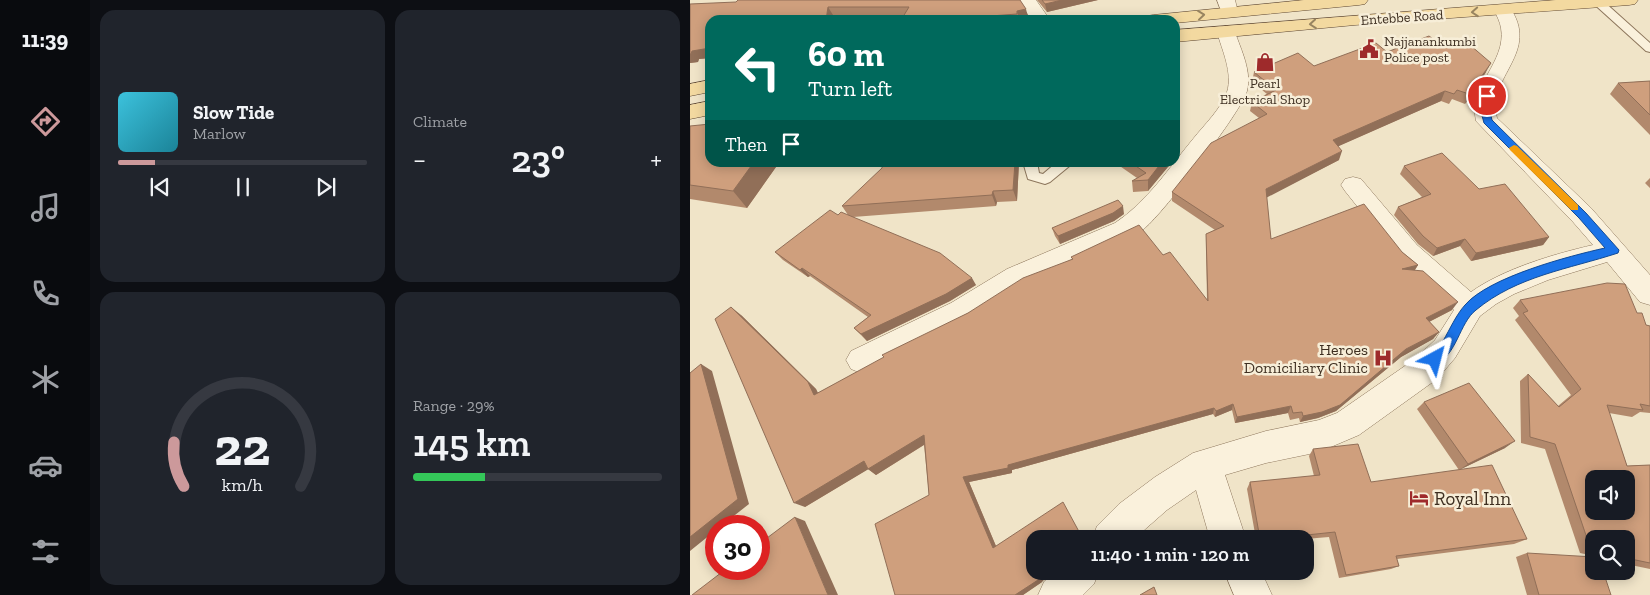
<!DOCTYPE html>
<meta charset="utf-8">
<style>
:root{--surface:#171b24;--page:#20242c;--text:#f1f3f6;--muted:#9ea1a6;--line:#363941;--accent:#cc999b}
body{margin:0;font-family:"Zilla Slab",serif;background:var(--page);color:var(--text);height:100vh;display:flex;flex-direction:column;font-size:19px;white-space:nowrap}
*{box-sizing:border-box;margin:0}
p{font-size:16px;color:var(--muted)}
.icon{flex:none;width:28px;height:28px;fill:none;stroke:currentColor;stroke-width:2;stroke-linecap:round;stroke-linejoin:round}
.map{position:relative;flex:1;overflow:hidden}
.details{display:flex;flex-direction:column;gap:10px;padding:10px;background:#0d0f14;width:600px}
.details>*{flex:none}
.hud{position:absolute;left:15px;top:15px;width:475px;height:152px;border-radius:15px;box-shadow:0 2px 12px #0003;background:#00695c;color:#fff;overflow:hidden}
.buttons{position:absolute;left:895px;top:470px;display:grid;gap:10px}
.buttons a{display:grid;place-items:center;width:50px;height:50px;border-radius:10px;background:var(--surface);box-shadow:0 2px 12px #0003;font-size:25px}
.speed{position:absolute;left:15px;top:515px;display:flex;gap:10px;font-size:25px;font-weight:700;text-align:center}
.speed>*{display:grid;place-content:center;width:65px;height:65px;border-radius:50%;background:var(--surface);box-shadow:0 2px 12px #0003;line-height:1}
.speed .limit{border:8px solid #d22;background:#fff;color:#111}
.pin{position:absolute;display:grid;place-items:center;width:42px;height:42px;color:#fff;margin:-21px;border:2px solid #fff;border-radius:50%;box-shadow:0 1px 5px #0007}
.me{position:absolute;width:55px;margin:-28px;rotate:38deg;stroke-linejoin:round;filter:drop-shadow(0 0 4px #0008)}
.turn{display:flex;align-items:center;gap:18px;height:105px;padding:0 20px;font-size:22px}
.turn .icon{width:65px;height:65px;stroke-width:2.5}
.turn b{display:block;font-size:35px;line-height:42px}
.then{display:flex;align-items:center;height:48px;padding:0 20px;background:#0003;gap:10px;font-size:19px}
.big{font-size:38px;font-weight:600;line-height:1.1}
.details .tile{flex:1;display:flex;flex-direction:column;justify-content:center;gap:8px;min-width:0;padding:0 18px;border-radius:15px;background:var(--page)}
.details .dial{align-items:center;gap:0}
.dial svg{height:130px;overflow:visible;fill:none;stroke:var(--line);stroke-width:7;stroke-linecap:round;text-anchor:middle}
.dial text{fill:var(--text);stroke:none}
.song{display:flex;align-items:center;gap:15px}
.cover{width:60px;height:60px;border-radius:8px;background:linear-gradient(135deg,hsl(190 70% 55%),hsl(190 70% 35%))}
.played{height:5px;border-radius:2px;background:linear-gradient(90deg,var(--accent) 15%,var(--line) 15%)}
.keys{display:flex;justify-content:space-around;direction:ltr}
.heat{display:flex;justify-content:space-between;align-items:center;font-size:28px;direction:ltr}
.charge{height:8px;border-radius:4px;background:linear-gradient(90deg,#34c759 29%,var(--line) 0)}
.details .tiles{flex:1;display:grid;gap:10px;grid-template-columns:repeat(2,1fr)}
.trip{position:absolute;left:336px;top:530px;width:288px;height:50px;border-radius:15px;background:var(--surface);box-shadow:0 2px 12px #0003;font-weight:600;line-height:50px;text-align:center}
main{display:flex;flex:1;min-height:0}
.dock{display:flex;flex-direction:column;width:90px;justify-content:space-around;align-items:center;background:#090b0e;color:var(--muted)}
.dock .icon{width:35px;height:35px}
.dock .active{color:var(--accent)}
.dock b{font-size:22px;color:var(--text)}
.map>svg:first-child{display:block}
.lines{fill:none;stroke-linecap:round;stroke-linejoin:round}
.lane-casing{stroke:#8d765c;stroke-width:2}
.street-casing{stroke:#8d765c;stroke-width:1}
.primary-casing{stroke:#5b4430;stroke-width:1}
.lane{fill:#faf1dc;fill-rule:evenodd}
.street{fill:#faf1dc;fill-rule:evenodd}
.primary{fill:#f3d9a0;fill-rule:evenodd}
.wall{fill:#b2896c}
.shaded-wall{fill:#916f58}
.building{fill:#cf9f7d;stroke:#916f58;fill-rule:evenodd}
.oneway{stroke:#988460}
.route{fill:#1a73e8;stroke:#114b97}
.slow{fill:#f59e0b}
.labels{text-anchor:middle;stroke-width:5;stroke-linejoin:round;paint-order:stroke}
.far-street-label{font-size:14px;fill:#3d2e20;stroke:#f7eed8}
.far-poi-label{font-size:14px;fill:#3d2e20;stroke:#f7eed8;text-anchor:start}
.poi-label{font-size:16px;fill:#3d2e20;stroke:#f7eed8;text-anchor:end}
.near-poi-label{font-size:19px;fill:#3d2e20;stroke:#f7eed8;text-anchor:start}
</style>
<main>
<nav class="dock">
<b>11:39</b>
<svg class="icon active" aria-label="directions" viewBox="0 0 24 24"><path d="M12 3l9 9-9 9-9-9zM9 14v-3h6M13 9l2 2-2 2"/></svg>
<svg class="icon" aria-label="music" viewBox="0 0 24 24"><path d="M9 18V5l10-2v13"/><circle cx="6" cy="18" r="3"/><circle cx="16" cy="16" r="3"/></svg>
<svg class="icon" aria-label="phone" viewBox="0 0 24 24"><path d="M5 4h4l2 5-3 2q2 4 5 5l2-3 5 2v4C11 20 4 13 5 4z"/></svg>
<svg class="icon" aria-label="climate" viewBox="0 0 24 24"><path d="M12 3v18M4 7l16 10M4 17L20 7"/></svg>
<svg class="icon" aria-label="car" viewBox="0 0 24 24"><path d="M5 17H2v-5l4-1 3-4h7l3 4 3 1v5h-3M9 17h6M6 11h13"/><circle cx="7" cy="17" r="2"/><circle cx="17" cy="17" r="2"/></svg>
<svg class="icon" aria-label="filters" viewBox="0 0 24 24"><path d="M4 7h16M4 17h16"/><circle cx="9" cy="7" r="2"/><circle cx="15" cy="17" r="2"/></svg>
</nav>
<section class="details">
<div class="tiles">
<div class="tile">
<div class="song"><i class="cover"></i><div><b>Slow Tide</b><p>Marlow</p></div></div>
<div class="played"></div>
<div class="keys"><svg class="icon" aria-label="previous" viewBox="0 0 24 24"><path d="M18 5L8 12l10 7zM5 5v14"/></svg><svg class="icon" aria-label="pause" viewBox="0 0 24 24"><path d="M8 5v14M16 5v14"/></svg><svg class="icon" aria-label="next" viewBox="0 0 24 24"><path d="M6 5l10 7-10 7zM19 5v14"/></svg></div>
</div>
<div class="tile"><p>Climate</p>
<div class="heat"><a>−</a><b class="big">23°</b><a>+</a></div>
</div>
<div class="tile dial"><svg viewBox="0 0 100 80">
<path d="M14 69A42 42 0 1 1 86 69"/>
<path d="M14 69A42 42 0 0 1 8 42" stroke="#cc999b"/>
<text x="50" y="56" font-size="32" font-weight="700">22</text>
<text x="50" y="72" font-size="11">km/h</text>
</svg></div>
<div class="tile"><p>Range · 29%</p><b class="big">145 km</b><div class="charge"></div></div>
</div>
</section>
<div class="map">
<svg width="960" height="595" viewBox="0 0 960 595">
<rect width="100%" height="100%" fill="#f0e4c8"/>
<g class="lines">
<!-- lane casing -->
<g class="lane-casing">
<path id="lane" d="M904 0H912L960 43V52L956 51 904 4Z
M333 162H347L349 173 353 174 367 162 383 163 360 182 355 184 338 179Z"/>
</g>
<!-- street casing -->
<g class="street-casing">
<path id="street" d="M328 0H346L360 20H342Z
M527 0H545L548 12 545 16 539 17 533 16Z
M813 5 819 6C852 53 796 76 807 118L901 208 960 275V305L950 302 917 262 858 280 824 294 806 304 790 316 765 358 747 379 669 435 629 452 576 463 535 475 556 539H520L506 490 477 510 444 539H402L407 526 429 504 465 477 503 453 576 431 629 420 647 413 725 359 745 340 764 310 709 259 655 191 651 185 655 179 663 177 671 179 727 245 781 292C813 269 864 254 903 245L883 222 786 121C778 86 817 62 811 28 810 22 807 16 804 10L807 6Z
M536 26 543 28 545 32C551 50 562 71 557 91 552 111 474 212 455 228 452 231 447 234 443 237L335 285 281 319 181 369 171 373 161 369 156 360 161 351 261 303 317 269 425 223C457 202 479 168 503 139 514 125 531 109 537 92 543 73 532 50 527 32L529 28Z
M365 571H409L404 584 393 595H348L354 582Z
M534 571H571L582 595H544Z"/>
</g>
<!-- primary casing -->
<g class="primary-casing">
<path id="primary" d="M614 0H678L675 4 669 5 485 23V20H454L457 16 463 15Z
M866 0H948L945 4 939 5 665 25 485 42V30Z
M20 80V92L0 96V84Z
M20 101V115L0 119V105Z"/>
</g>
<!-- lane -->
<use href="#lane" class="lane"/>
<!-- street -->
<use href="#street" class="street"/>
<!-- primary -->
<use href="#primary" class="primary"/>
</g>
<!-- wall -->
<path class="wall" d="M330 0 338 17 329 19V20H211L214 16 143 15 142 20H20V58L9 59 8 62 0 63V4Z
M347 0H408L357 12Z
M750 44 796 72 775 104 762 99 759 104 751 101 648 146 649 160 576 197 581 239 712 252 728 265 725 270 762 310 739 322 749 332 743 339 711 357 646 411 628 418 610 422 609 418 600 420 598 413 545 423 542 410 525 417 523 414 322 470V473L279 482 306 546 345 539 352 582 333 595H205L239 495 234 445 186 475 178 469 115 507 51 315 126 389 128 393 278 313 382 259 381 257 473 255 517 300 516 243V234L525 230 482 201V192L569 118 560 111 562 102 577 94 562 82 564 72 624 66 697 52Z
M960 81V135L920 94 928 83Z
M0 126 20 162H88L86 167 57 208 0 199Z
M329 162 327 201 307 202 306 206 163 217 286 285 260 301 177 341 164 328 178 317 120 276 118 277 93 260 85 252 148 215H158L152 206Z
M424 162H482L458 191 443 192 442 181 447 178Z
M714 166 789 189 859 237 853 245 781 261 770 246 743 256 728 244 704 215 708 207 732 197 710 174Z
M960 178V188L955 183Z
M434 214 424 221 370 244 365 236 362 228Z
M830 300 947 313 956 325 960 326V413L950 412 942 417 919 413 937 466 960 465V569L936 564V539H904V556L890 553 855 449 831 443 830 381 838 374 868 406 881 395 825 320 829 316 823 308Z
M734 402 815 448 769 470 727 409Z
M623 449 681 482 837 539 824 544 707 559 709 566 701 569 649 578 639 537 615 539H566L557 489 560 482 624 476 619 456Z
M837 553 921 595H837L826 557Z"/>
<!-- shaded-wall -->
<path class="shaded-wall" d="M372 0H408L357 12 355 4Z
M138 7 143 15 142 20H136Z
M336 9 338 17 329 19V20L327 11Z
M20 48V58L9 59 8 62 0 63V54L2 51Z
M801 63 796 72 775 104 779 94Z
M755 91 751 101 640 150 643 140Z
M486 146V157L485 159V147Z
M652 151 649 160 574 199 576 189Z
M64 162H88L86 167 57 208 43 191Z
M325 162H329L327 201 323 190Z
M472 162H482L458 191V180Z
M303 191 307 202 306 206 302 195Z
M433 206 434 214 424 221 370 244 368 236Z
M859 237 853 245 781 261 786 253Z
M775 239 770 246 743 256 747 248Z
M728 265 722 274 712 269Z
M112 268 120 276 118 277 110 270Z
M282 278 286 285 260 301 177 341 171 334Z
M768 302 762 310 731 326 736 318Z
M41 307 51 315 126 389 132 402 124 395Z
M749 332 743 339 711 357 646 411 628 418 610 422 613 416 716 349Z
M11 364 22 371 59 504 31 526H26V530L0 551V537Z
M543 404 542 410 525 417 526 411Z
M601 406 598 413 545 423 547 417Z
M524 408 523 414 322 470V473L279 482 308 551 303 548 273 477Z
M234 435 240 441 186 475 178 469Z
M825 441 815 448 769 470 778 464Z
M174 461 182 467 115 507 104 503Z
M105 517 115 521 148 595H138Z
M356 571H362L352 582 333 595H325Z"/>
<!-- building -->
<path class="building" d="M48 0H330L336 9 327 11V14L248 20H211L219 7H138L136 20H20V48L2 51 1 54H0V4L46 2Z
M352 0H372L355 4Z
M739 36 750 44 773 39 801 63 779 94 767 90 764 94 755 91 643 140 652 151 576 189 581 239 674 204 712 252 728 265 712 269 733 271 768 302 736 318 749 332 716 349 650 405 632 412 613 416 612 412 603 413 601 406 547 417 543 404 526 411 524 408 318 465V468L273 477 303 548 373 502 393 539H345V571H356L348 580 325 595H205L185 524 239 495 234 435 178 469 174 461 104 503 25 319 41 307 118 382 124 395 194 357 192 355 278 313 333 278 383 259 381 257 449 225 473 255 480 252 518 301 516 234 534 226 482 192 521 143 577 114 562 102 586 90 564 72 608 53 624 66 686 43 697 52Z
M960 81V115L928 83Z
M20 124V162H64L43 191 0 185V126Z
M752 153 789 189 815 184 859 237 786 253 775 239 747 248 733 236 708 207 741 194 714 166Z
M193 162H325L323 190 303 191 302 195 152 206 192 168Z
M440 162H472L458 180 442 181 456 173Z
M428 200 433 206 423 213 368 236 362 228Z
M140 210 148 215 151 212 250 253 282 278 256 294 171 334 164 328 181 315 112 268 110 270 85 252Z
M917 283 935 284 947 313H952L956 325 960 326V406L950 404 953 410 917 405 937 466 960 465V563L936 558V539H904V550H901L865 444 840 437 838 374 869 407 891 389 833 313 838 311 830 300ZM904 479H936V511H904Z
M11 364 48 499 0 537V373Z
M779 383 825 441 778 464 734 402Z
M668 444 681 482 802 465 837 539 706 556 709 566 656 575 645 532 579 539H570L560 482 630 475 623 449Z
M105 517 138 595H2L36 569H69V544Z
M837 553 904 557V571H913L921 595H849Z
M464 587 467 595H450Z"/>
<!-- one-way arrows -->
<defs><path id="oneway-chevron" d="M-2-3.5L2.5 0L-2 3.5" fill="none" stroke-width="1.6" stroke-linecap="round" stroke-linejoin="round" transform="scale(1.25)"/></defs>
<g class="oneway">
<use href="#oneway-chevron" transform="translate(785 12) rotate(176)"/>
<use href="#oneway-chevron" transform="translate(511 15) rotate(-6)"/>
<use href="#oneway-chevron" transform="translate(623 24) rotate(175)"/>
</g>
<!-- route -->
<path class="route" d="M794 94H800L801 96 799 108 802 120 896 213 929 250 928 253C879 269 827 276 786 310 769 323 767 356 745 364L741 363 739 359C742 352 749 347 753 341 760 329 766 315 775 305 799 277 879 256 915 248L889 218 794 123 790 108Z"/>
<!-- slow -->
<path class="slow" d="M824 145 827 146 888 205V210H881L820 150 819 148Z"/>
<!-- icons -->
<defs>
<g id="civic-bare" transform="scale(1.5)"><path d="M-.6-6.5H3V-4.5H.6V-3L4-1V1h2V6H-6V1h2V-1L-.6-3ZM-1.2 2.5V6h2.4V2.5Z" fill="#9e2a2b" stroke="#f7eed8" stroke-width="2.5" paint-order="stroke"/></g>
<g id="shop-bare" transform="scale(1.5)"><path d="M-5-2.5h2.3a2.7 3.5 0 0 1 5.4 0H5L5.5 6h-11ZM-1.5-2.5h3a1.5 2.3 0 0 0-3 0Z" fill="#9e2a2b" stroke="#f7eed8" stroke-width="2.5" paint-order="stroke"/></g>
<g id="hospital-bare" transform="scale(1.5)"><path d="M-5-5h3v3.5h4V-5h3V5h-3V1.5h-4V5h-3Z" fill="#9e2a2b" stroke="#f7eed8" stroke-width="2.5" paint-order="stroke"/></g>
<g id="hotel-bare" transform="scale(1.5)"><path d="M-6-4.5h1.5V1H6V5H4.5V3h-9V5H-6ZM-4 0a1.8 1.8 0 1 1 3.6 0ZM.5 0V-2.5h3Q6-2.5 6 0Z" fill="#9e2a2b" stroke="#f7eed8" stroke-width="2.5" paint-order="stroke"/></g>
</defs>
<g fill-rule="evenodd">
<use href="#civic-bare" x="679" y="49"/>
<use href="#shop-bare" x="575" y="62"/>
<use href="#hospital-bare" x="693" y="358"/>
<use href="#hotel-bare" x="729" y="498"/>
</g>
<g class="labels">
<!-- far-street labels -->
<g class="far-street-label">
<text transform="translate(712 17) rotate(-4)" y="5">Entebbe Road</text>
</g>
<!-- far-poi labels -->
<g class="far-poi-label">
<text x="694" y="46">Najjanankumbi<tspan x="694" dy="16">Police post</tspan></text>
<text x="575" y="88" text-anchor="middle">Pearl<tspan x="575" dy="16">Electrical Shop</tspan></text>
</g>
<!-- poi labels -->
<g class="poi-label">
<text x="678" y="355">Heroes<tspan x="678" dy="18">Domiciliary Clinic</tspan></text>
</g>
<!-- near-poi labels -->
<g class="near-poi-label">
<text x="744" y="505">Royal Inn</text>
</g>
</g>
</svg>
<div class="buttons">
<a><svg class="icon" aria-label="sound" viewBox="0 0 24 24"><path d="M4 9h4l5-4v14l-5-4H4zM17 9q2 3 0 6"/></svg></a>
<a><svg class="icon" aria-label="search" viewBox="0 0 24 24"><circle cx="10" cy="10" r="6"/><path d="M15 15l6 6"/></svg></a>
</div>
<div class="speed"><div class="limit">30</div></div>
<div class="pin" style="left:797px;top:96px;background:#d93025"><svg class="icon" aria-label="arrive" viewBox="0 0 24 24"><path d="M6 21V4h12l-3 4 3 4H6"/></svg></div>
<svg class="me" style="left:745px;top:359px" viewBox="-20 -20 40 40"><path d="M0-17L14 15 0 8-14 15z" fill="#1a73e8" stroke="#fff" stroke-width="4"/></svg>
<div class="trip">11:40 · 1 min · 120 m</div>
<div class="hud">
<div class="turn"><svg class="icon" aria-label="left" viewBox="0 0 24 24"><path d="M17 20v-9H6M10 6l-5 5 5 5"/></svg><div><b>60 m</b>Turn left</div></div>
<div class="then">Then<svg class="icon" aria-label="arrive" viewBox="0 0 24 24"><path d="M6 21V4h12l-3 4 3 4H6"/></svg></div>
</div>
</div>
</main>
